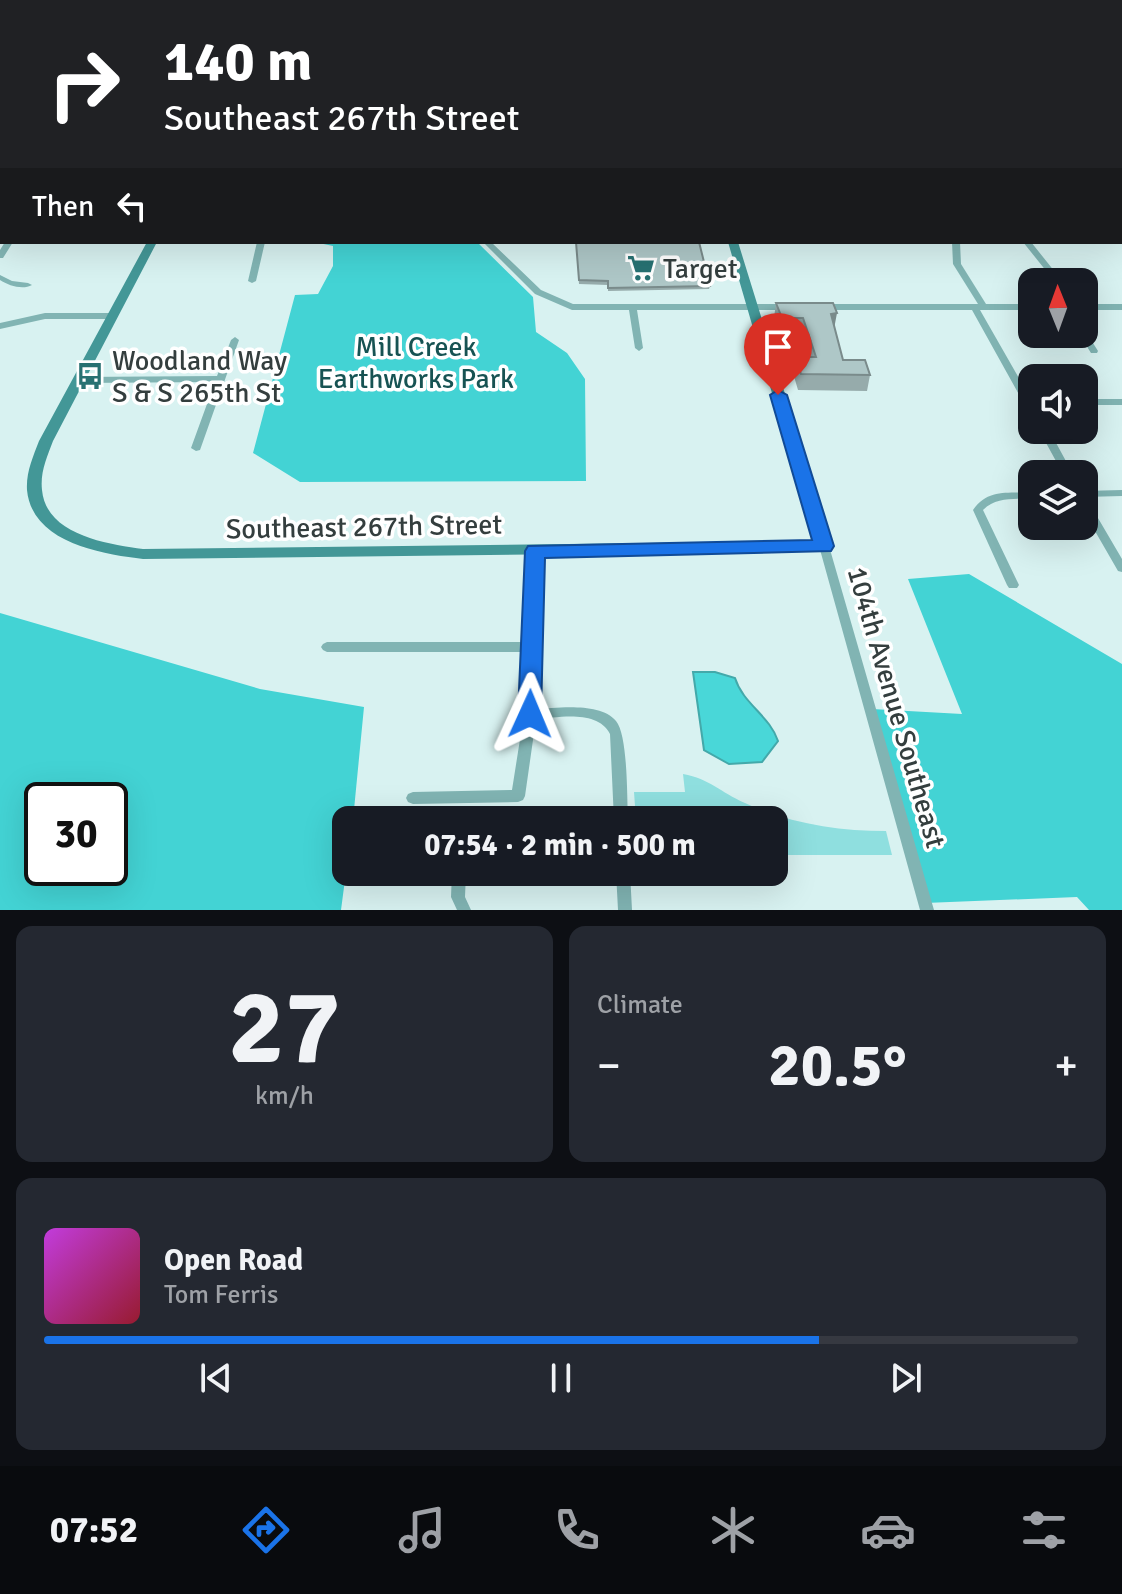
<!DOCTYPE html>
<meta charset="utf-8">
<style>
:root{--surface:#171b24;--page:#242831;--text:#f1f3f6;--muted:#9ea1a6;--line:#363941;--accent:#1a73e8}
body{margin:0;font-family:Signika,sans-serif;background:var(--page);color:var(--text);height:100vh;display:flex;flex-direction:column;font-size:30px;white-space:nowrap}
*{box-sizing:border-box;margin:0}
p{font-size:26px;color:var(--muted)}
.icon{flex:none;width:44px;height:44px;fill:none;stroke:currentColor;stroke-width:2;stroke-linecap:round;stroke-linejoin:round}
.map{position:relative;height:910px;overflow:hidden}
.details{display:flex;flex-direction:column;gap:16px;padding:16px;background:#0d0f14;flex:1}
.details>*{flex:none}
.top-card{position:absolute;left:0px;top:0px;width:1122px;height:244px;box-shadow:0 8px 32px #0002;background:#202124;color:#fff;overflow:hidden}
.needle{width:52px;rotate:359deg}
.controls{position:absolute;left:1018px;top:268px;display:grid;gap:16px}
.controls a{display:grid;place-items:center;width:80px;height:80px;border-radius:16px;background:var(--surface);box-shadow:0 8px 32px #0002;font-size:40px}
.speed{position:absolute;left:24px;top:782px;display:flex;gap:16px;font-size:40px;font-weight:700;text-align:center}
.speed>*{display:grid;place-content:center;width:104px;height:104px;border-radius:50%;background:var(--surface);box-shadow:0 8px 32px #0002;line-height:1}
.speed .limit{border:4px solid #111;border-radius:12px;background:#fff;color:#111}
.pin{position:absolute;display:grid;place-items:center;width:68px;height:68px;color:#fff;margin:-82px -34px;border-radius:50% 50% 50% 0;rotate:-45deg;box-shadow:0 0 8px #0007}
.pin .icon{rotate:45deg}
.me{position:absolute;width:88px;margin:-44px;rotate:1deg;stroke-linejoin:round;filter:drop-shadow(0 0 6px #0008)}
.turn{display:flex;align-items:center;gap:28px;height:168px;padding:0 32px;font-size:36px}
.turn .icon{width:104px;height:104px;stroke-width:2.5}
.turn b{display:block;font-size:56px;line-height:68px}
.then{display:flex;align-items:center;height:76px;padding:0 32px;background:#0003;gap:16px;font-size:30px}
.big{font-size:60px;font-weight:700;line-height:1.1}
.details .widget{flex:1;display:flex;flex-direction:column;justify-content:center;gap:12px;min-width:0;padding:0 28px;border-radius:16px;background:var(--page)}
.details .dial{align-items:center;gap:0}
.dial b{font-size:104px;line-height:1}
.song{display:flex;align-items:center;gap:24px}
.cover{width:96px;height:96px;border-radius:12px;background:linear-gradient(135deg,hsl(290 70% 55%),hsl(350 70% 35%))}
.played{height:8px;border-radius:4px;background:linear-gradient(90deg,var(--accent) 75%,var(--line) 75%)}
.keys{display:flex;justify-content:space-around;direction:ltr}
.heat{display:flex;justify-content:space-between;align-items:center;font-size:44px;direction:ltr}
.details .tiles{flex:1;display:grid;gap:16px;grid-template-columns:1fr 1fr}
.widget:last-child{grid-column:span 2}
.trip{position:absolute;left:332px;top:806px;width:456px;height:80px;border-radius:16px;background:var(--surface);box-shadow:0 8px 32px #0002;font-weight:700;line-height:80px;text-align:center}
.tabs{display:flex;height:128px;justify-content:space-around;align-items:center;background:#090b0e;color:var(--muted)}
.tabs .icon{width:56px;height:56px}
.tabs .active{color:var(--accent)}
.tabs b{font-size:36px;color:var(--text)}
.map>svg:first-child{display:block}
.green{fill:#8fdfdf}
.forest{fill:#43d3d4;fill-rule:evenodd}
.water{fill:#49d7d8;stroke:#43a9aa;stroke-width:2}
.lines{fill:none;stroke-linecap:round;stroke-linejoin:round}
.street{fill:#81b4b3;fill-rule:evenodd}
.secondary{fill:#439797;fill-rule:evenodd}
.primary{fill:#277f80;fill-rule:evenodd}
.wall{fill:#96abab}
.shaded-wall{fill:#7a8b8b}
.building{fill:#aec7c7;stroke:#7a8b8b;stroke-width:2}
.route{fill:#1a73e8;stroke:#114b97;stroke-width:2}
.labels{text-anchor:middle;stroke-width:7;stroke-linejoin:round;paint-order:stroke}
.poi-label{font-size:28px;fill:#343e3e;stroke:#fff;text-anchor:start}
.park-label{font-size:28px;fill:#175353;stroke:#fff}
.street-label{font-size:28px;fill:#343e3e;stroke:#fff}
</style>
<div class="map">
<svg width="1122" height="910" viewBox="0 0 1122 910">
<rect width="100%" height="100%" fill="#d8f2f1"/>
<!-- green -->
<path class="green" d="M683 774C710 779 720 792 745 803 788 823 838 831 886 831L892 855H774V820H636L634 792H685Z"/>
<!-- forest -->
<path class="forest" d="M314 242H477L533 297 536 332 567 353 585 379 586 481 300 482 253 453 295 295 318 294 333 266V246Z
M969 574 1122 664V910H1089L1077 897 925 903 872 709 962 714 908 579Z
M0 613 260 689 364 707 353 820H346V872L341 910H0ZM110 800V868H42V800Z"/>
<!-- water -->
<path class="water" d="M693 672H715L735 678C743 704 770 716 778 741L762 762 729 764 704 750Z"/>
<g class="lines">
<!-- street -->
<path class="street" d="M31 0H38L35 2H28Z
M95 0H101L100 2H94Z
M252 0H264L259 2H247Z
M409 0H415V2H409Z
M439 0H445L444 2H438Z
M967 0H973L975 2H969Z
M1006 0H1012L1014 2H1008Z
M1099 0H1105L1107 2H1101Z
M0 1 4 2 0 5Z
M1120 15 1122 16V20L1120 19Z
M1120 29H1122V33H1120Z
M1120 44 1122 45V49L1120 48Z
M1120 124H1122V128H1120Z
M0 228H2V233H0Z
M5 242H13L3 258H0V250Z
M257 242H265L256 281 252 283 248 281Z
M483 242H491L541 290 573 304H786L790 307 786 310H637L643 348 639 351 635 348 629 310H572L535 294Z
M952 242H960L961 264 986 304H1032V310H980L1032 401V412L1027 409 972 310H822L818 307 822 304H978L953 264Z
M1023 242H1031L1063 282H1055Z
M0 275 12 281 28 283 32 285C23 290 9 286 0 280Z
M1084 304H1122V310H1084Z
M45 313H114L118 316 114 319H45L0 329V323Z
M1084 332H1086L1098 351 1097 353H1091L1079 334H1084Z
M235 337 239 340 200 450 196 451 191 448 215 382 78 383 73 380 78 377 217 376 231 340Z
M1084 399H1122V405H1084Z
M1039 430H1049L1073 474H1063Z
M1122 490V496L1084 497V491Z
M1032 492V498C1014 500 997 496 983 510L1019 585 1017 588H1009L1007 585 973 510C988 488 1009 494 1032 492Z
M1084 500 1088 501 1122 559V572L1118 571 1084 512Z
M824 542 828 543 829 546 934 910H920L819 546 820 543Z
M535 547 539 548 540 551 536 709C558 708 600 702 616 721 628 735 627 799 628 820H614L610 734C597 709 558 718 536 719L525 796 523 800 518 802 413 804 408 802 406 798 408 794 413 792 512 790 524 714 526 652H327L323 650 321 647 323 644 327 642H526L530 551 531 548Z
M463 812 468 814 470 820H456L458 814Z
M452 872H466L465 897 471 910H457L451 897Z
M616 872H630L632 910H618Z"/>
<!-- secondary -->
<path class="secondary" d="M656 0H664V2H656Z
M755 0H763V2H755Z
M0 27H2V31H0Z
M1120 218H1122V227H1120Z
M147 242H157L53 441C47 457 40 472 42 490 46 535 107 544 143 549L815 541 728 242H738L832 546 829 550 824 551 143 559C102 554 32 543 27 490 26 472 33 457 39 441Z"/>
<!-- primary -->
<path class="primary" d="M720 0H740L742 2H722Z
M1120 70H1122V76H1120Z"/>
</g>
<!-- wall -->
<path class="wall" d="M576 242 710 286 709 289 608 291V285L579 284Z
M776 303 834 327 843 360 870 375 867 391 798 390 793 373 795 357H808L800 334 780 333 774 318Z"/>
<!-- shaded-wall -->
<path class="shaded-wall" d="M837 313 834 329 831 314Z"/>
<!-- building -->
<path class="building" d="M458 0H483L482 2H458Z
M691 0H705V2H692Z
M576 242H699L710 286 608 288V281L579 280Z
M776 303H833L837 313 831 314 843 360H865L870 375 801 374 795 357H816L803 318H782Z"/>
<!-- route -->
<path class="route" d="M778 390 787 395 834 546 831 551 545 558 541 714 538 721 530 723 522 721 518 714 525 551 528 546 812 540 770 395Z"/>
<!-- icons -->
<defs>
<g id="supermarket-bare" transform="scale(2.16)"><path d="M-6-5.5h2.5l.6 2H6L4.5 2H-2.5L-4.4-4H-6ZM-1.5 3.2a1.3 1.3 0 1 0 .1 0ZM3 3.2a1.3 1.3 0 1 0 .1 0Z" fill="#277172" stroke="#fff" stroke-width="2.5" paint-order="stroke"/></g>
<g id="bus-bare" transform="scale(2.16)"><path d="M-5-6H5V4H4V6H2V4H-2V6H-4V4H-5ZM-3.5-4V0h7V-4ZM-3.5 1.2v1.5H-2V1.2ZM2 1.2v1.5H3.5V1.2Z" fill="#277172" stroke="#fff" stroke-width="2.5" paint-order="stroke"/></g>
</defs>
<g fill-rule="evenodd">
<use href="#supermarket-bare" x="641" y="268"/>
<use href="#bus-bare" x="90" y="376"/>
</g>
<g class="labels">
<!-- poi labels -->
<g class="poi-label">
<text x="663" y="278">Target</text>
<text x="112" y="370">Woodland Way<tspan x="112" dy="32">S &amp; S 265th St</tspan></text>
</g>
<!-- park labels -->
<g class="park-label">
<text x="416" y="356">Mill Creek<tspan x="416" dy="32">Earthworks Park</tspan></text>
</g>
<!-- street labels -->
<g class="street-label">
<text transform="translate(364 526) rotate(-1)" y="10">Southeast 267th Street</text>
<text transform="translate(897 707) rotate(74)" y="10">104th Avenue Southeast</text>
</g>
</g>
</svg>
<div class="controls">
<a><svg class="needle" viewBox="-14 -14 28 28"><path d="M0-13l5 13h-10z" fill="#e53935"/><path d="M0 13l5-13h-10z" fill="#9ea1a6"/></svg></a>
<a><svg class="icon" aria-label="sound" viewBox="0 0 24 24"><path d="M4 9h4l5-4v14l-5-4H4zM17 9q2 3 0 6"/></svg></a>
<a><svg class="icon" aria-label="layers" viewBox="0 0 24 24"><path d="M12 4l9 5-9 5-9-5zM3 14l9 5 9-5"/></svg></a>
</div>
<div class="speed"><div class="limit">30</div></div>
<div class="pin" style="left:778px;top:395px;background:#d93025"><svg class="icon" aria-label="arrive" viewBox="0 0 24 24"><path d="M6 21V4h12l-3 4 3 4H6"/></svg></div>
<svg class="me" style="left:530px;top:714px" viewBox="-20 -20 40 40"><path d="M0-17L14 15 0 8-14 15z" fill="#1a73e8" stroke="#fff" stroke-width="4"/></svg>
<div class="trip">07:54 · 2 min · 500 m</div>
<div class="top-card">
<div class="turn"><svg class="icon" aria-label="right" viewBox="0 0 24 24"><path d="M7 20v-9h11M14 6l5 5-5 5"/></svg><div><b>140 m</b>Southeast 267th Street</div></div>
<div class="then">Then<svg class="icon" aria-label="left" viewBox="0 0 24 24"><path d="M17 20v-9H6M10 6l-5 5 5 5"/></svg></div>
</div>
</div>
<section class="details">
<div class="tiles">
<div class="widget dial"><b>27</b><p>km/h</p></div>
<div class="widget"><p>Climate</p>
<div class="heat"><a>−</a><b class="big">20.5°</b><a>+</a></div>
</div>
<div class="widget">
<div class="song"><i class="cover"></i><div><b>Open Road</b><p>Tom Ferris</p></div></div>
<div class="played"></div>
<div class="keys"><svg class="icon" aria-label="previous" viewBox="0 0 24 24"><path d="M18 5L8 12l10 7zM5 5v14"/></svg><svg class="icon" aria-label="pause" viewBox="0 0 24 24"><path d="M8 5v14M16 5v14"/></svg><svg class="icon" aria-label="next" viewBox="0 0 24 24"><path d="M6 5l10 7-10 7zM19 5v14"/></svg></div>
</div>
</div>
</section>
<nav class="tabs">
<b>07:52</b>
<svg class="icon active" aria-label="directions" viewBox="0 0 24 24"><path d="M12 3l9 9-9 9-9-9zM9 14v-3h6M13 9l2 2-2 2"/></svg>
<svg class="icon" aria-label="music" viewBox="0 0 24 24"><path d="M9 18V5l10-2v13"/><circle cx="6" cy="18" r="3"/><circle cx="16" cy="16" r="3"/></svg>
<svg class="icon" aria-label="phone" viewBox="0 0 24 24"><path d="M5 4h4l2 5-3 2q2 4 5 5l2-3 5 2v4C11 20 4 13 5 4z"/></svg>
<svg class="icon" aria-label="climate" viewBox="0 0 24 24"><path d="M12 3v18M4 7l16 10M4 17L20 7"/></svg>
<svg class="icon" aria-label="car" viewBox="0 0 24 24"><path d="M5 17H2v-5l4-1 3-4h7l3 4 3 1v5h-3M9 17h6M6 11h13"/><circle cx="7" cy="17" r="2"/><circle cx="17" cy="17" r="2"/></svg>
<svg class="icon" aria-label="filters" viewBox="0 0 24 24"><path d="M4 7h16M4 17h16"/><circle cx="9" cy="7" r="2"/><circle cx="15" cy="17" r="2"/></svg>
</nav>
